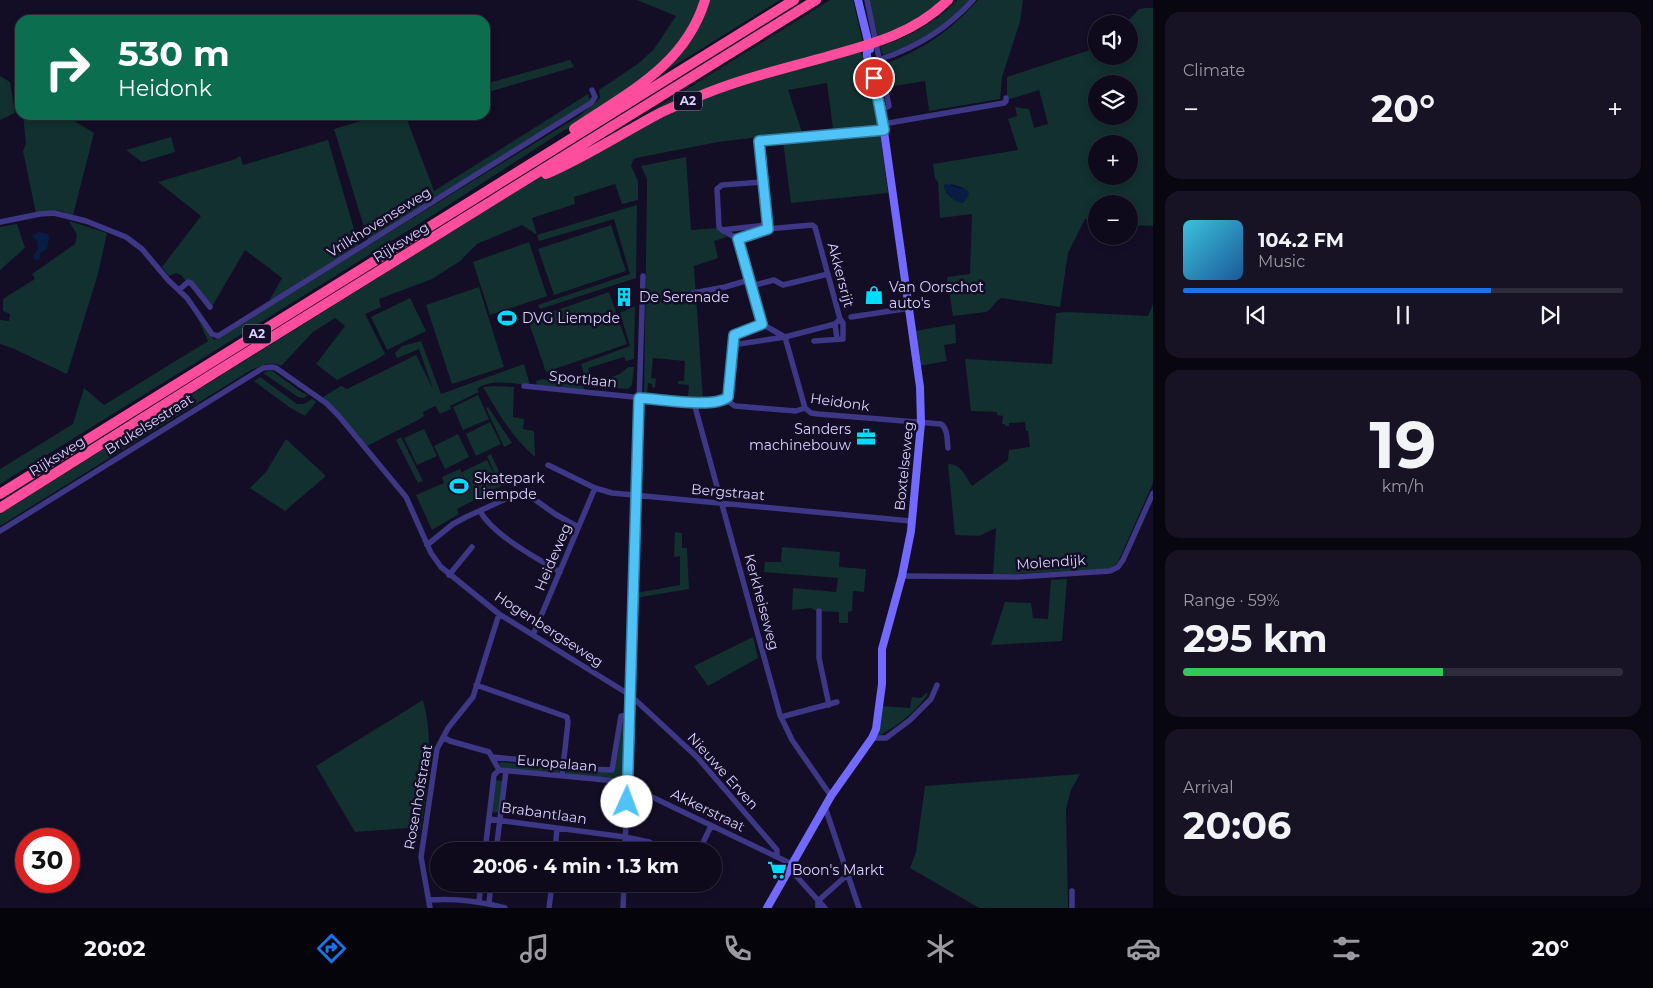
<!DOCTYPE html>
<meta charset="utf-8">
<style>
:root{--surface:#0e0a1c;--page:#171325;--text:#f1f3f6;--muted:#9b9aa3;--line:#2e2b3b;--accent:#1a73e8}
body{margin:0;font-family:Montserrat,sans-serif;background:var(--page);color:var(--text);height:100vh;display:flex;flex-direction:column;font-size:19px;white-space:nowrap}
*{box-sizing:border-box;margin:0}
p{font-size:16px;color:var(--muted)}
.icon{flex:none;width:28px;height:28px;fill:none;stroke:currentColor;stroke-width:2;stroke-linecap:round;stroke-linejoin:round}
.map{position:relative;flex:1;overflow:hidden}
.sheet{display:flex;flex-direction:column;gap:12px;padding:12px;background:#08060f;width:500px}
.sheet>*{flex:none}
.banner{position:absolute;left:15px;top:15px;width:475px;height:105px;border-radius:15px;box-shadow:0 2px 8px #0003,0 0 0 1px var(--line);background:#0b6e4f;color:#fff;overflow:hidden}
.tools{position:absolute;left:1088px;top:15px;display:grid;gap:10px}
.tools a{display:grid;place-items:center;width:50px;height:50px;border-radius:50%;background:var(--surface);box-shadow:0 2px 8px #0003,0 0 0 1px var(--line);font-size:25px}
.speed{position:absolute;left:15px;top:828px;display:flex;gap:10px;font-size:25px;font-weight:700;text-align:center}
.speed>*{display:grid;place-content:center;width:65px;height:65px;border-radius:50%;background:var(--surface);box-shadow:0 2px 8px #0003,0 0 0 1px var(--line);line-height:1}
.speed .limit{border:8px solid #d22;background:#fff;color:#111}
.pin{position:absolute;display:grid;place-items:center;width:42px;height:42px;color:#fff;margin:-21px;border:2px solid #fff;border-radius:50%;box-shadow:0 1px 5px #0007}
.me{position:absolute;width:55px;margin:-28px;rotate:2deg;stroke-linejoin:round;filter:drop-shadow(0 0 4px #0008)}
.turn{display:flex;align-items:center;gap:18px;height:105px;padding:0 20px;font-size:22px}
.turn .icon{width:65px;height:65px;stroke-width:2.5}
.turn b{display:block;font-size:35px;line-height:42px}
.big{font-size:38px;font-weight:700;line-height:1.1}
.sheet .tile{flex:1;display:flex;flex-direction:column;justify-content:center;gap:8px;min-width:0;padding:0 18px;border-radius:15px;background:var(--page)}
.sheet .dial{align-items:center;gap:0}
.dial b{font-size:65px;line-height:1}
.song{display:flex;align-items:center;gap:15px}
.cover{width:60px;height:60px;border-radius:8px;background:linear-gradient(135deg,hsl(190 70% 55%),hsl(210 70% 35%))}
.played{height:5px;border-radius:2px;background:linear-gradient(90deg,var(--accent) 70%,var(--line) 70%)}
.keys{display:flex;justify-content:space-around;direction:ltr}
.heat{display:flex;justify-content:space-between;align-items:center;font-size:28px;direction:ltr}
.charge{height:8px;border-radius:4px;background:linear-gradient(90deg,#34c759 59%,var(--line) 0)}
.trip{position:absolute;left:430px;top:842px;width:292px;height:50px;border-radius:25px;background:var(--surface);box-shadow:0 2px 8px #0003,0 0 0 1px var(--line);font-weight:700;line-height:50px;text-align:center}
.tab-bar{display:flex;height:80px;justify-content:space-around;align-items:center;background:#06040b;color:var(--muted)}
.tab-bar .icon{width:35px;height:35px}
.tab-bar .active{color:var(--accent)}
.tab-bar b{font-size:22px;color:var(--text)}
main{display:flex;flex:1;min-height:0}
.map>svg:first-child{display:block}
.green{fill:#11302f;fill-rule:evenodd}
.water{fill:#081c44}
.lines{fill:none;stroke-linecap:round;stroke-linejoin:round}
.street{stroke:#3d3786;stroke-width:5.5}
.secondary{stroke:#7269ff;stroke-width:8}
.highway{stroke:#ff4d9d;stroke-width:10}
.route-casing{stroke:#337fa1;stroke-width:12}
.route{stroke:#4fc3f7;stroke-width:9}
.labels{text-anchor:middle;stroke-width:5;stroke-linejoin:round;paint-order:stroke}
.shield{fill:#130e25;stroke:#9e97be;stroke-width:1}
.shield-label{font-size:12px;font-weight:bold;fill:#d9d2ff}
.street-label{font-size:14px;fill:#d9d2ff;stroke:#130e25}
.poi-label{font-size:14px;fill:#d9d2ff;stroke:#130e25;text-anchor:start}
</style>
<main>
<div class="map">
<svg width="1153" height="908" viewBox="0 0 1153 908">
<rect width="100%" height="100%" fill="#130e25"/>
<!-- green -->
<path class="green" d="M637 0H700L692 24 676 47 642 80 419 224 0 484V469L73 424 84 388 104 405 208 341 196 314 214 340 579 116 600 98 599 90 639 63 654 49 676 16Z
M707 0H780L661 74V73Z
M830 0H853L862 39 861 42 768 71 613 135Z
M869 0H944L921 18 878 38Z
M957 0H971L945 25 920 42 883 55 880 47C908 37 937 23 957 0Z
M978 0H1023L1020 22 1002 77 1000 99 929 111 925 81 888 87 883 65C925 48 948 33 978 0Z
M1145 8H1153V226L1129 225V204H1096V221L1085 219 1068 253 1060 307 1002 298C994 301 993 309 986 312L953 316 947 277 970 274 972 214 940 218 938 182 935 178 933 164 1018 150 1008 119 1017 116 1015 107 1029 109 1034 128 1048 124 1039 90 1007 100V77L1096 48V56H1129V24H1125L1139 9ZM1096 84H1129V116H1096ZM1096 144H1129V176H1096ZM951 184 964 188 958 202 946 193Z
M859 52 864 56 875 94 888 193 791 203 783 141 879 132 877 125 833 129 827 83 788 90 802 132 718 142 636 158 633 160 631 166 638 181V200L622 204 615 184 574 197 575 204 532 218 537 235 637 205 636 278 540 309 538 305 630 274 614 219 539 241 537 235 522 225 477 244 460 261 432 279 379 299 381 307 365 314 385 354 379 358 337 380 316 364 345 326 335 318 313 332 281 366C271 360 261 366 251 370L0 526V514L538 178 578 157 717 92Z
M570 60 574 67 485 93V84Z
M0 76 10 82 15 113 0 120Z
M588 94 590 100 586 104 368 240 334 129 381 115H412L406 117 434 191Z
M23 115H64L94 133 73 215 57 210 36 213 23 151 26 144Z
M171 137 175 152 142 162 126 150Z
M328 140 359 246 269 301 282 278 245 250 210 310 181 275 176 273 169 276 162 267 201 216 158 182 236 159 240 156 243 165Z
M686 157 691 230 717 228 727 237 714 241 718 258 694 266 703 399 644 394 647 190V179L641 166ZM653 358 685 361 684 381H678V384L689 385 688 396 647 393 648 383 652 384V387L655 388 656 379 651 378Z
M69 221 107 233 98 274 67 374 12 348 0 344V320L9 321 10 314 3 311V299L35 279 32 274 75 244 77 235Z
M17 224 25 248 0 270V227Z
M611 225 626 271 554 295 538 249Z
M529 242 547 296 490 315 473 262Z
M479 287 504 367 452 384 426 305Z
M609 292 627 344 546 372 528 320Z
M410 298 426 331 387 350 371 317Z
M1153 304V483L1118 562 1115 565 1108 569 993 575 996 528 979 536 955 535 948 464C962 464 965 476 972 486L1008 460 1009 450 1030 447 1028 431H1026L1025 422 1009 423V426H1005V424H1002L1003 416 997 415V412L971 411 965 359 1052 364 1056 313 1068 312 1148 316Z
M635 306 634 359 626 361 624 357 588 368 590 374 584 375 581 364 630 346 620 313Z
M955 324 956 343 944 345 947 361 919 366 915 331Z
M421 341 441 394 524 364 530 385C514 384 491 378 477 389L479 392 450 406 451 409 440 414 435 406 423 412 424 416 418 420 367 446 323 397 341 386 347 389 416 355 433 389 419 349 397 358 395 353 402 346Z
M628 367H634L632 385 628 389 587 386 588 382 591 380 596 382 620 374Z
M271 370 301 392 308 395 304 398 298 397 263 373Z
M260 377 297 404H304L312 399 316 402 305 416 289 407 254 381Z
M542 379 583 386 585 391 537 386 536 381Z
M493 386 514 387 513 417 524 419 523 429 534 431 535 457C512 438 498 412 483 387Z
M478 395 489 419 463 430 453 407Z
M488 407 512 443 504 447 486 408Z
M490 422 501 444 476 456 466 434Z
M424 429 437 456 417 465 404 438Z
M458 434 469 457 445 469 434 446Z
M401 437 423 481 418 483 396 440Z
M286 439 326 476 285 511 250 488 266 472Z
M491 454 505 484 457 509 459 514 432 530 416 495 444 483 442 477 460 469 473 496 462 472 487 460 499 483 487 456Z
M675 532 682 533V548H687L689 589 635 598 636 593 680 585V556L674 557Z
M782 547 840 552 839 567 866 569 864 592 853 591 852 611 848 612V623H839V612L816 611 811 608 792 610 793 588 836 592 838 578 764 572 765 562H781Z
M1067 579 1062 641 991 645 1005 602 1031 603 1033 618 1048 619 1051 580Z
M753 637 758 658 708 686 694 666Z
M926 693 928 694C915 713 898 725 879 736L877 735 881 706 910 708 912 697 921 698Z
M423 700C434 739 428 788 421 827L355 832 316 766Z
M623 720 626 721 624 779 566 775V770L612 771Z
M501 762 558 768 559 772 558 773 501 768 499 763Z
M1080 774 1071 790 1066 809 1068 908H979L910 868 916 852 925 786Z
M495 780 503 781 499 813 492 812Z"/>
<!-- water -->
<path class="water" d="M947 184 967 190 969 195 963 203C955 203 944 193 944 185Z
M38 232 48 234 49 239 47 249 40 253V259L35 260 33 256 38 249 37 241 32 236Z"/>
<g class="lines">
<!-- street -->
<path class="street" d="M867 0 889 106 881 110
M881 59C918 47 947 29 973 0
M883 124 1004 103 1006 101V98
M0 222 40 214 54 213 86 221 126 237 142 249 168 280 187 298 212 334 218 336 591 103 595 97 592 90
M722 230 766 225
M738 239 722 230 719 227 717 189 722 185 762 182
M751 286 774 280 783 285 828 274
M179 290 188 282 191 283 210 307
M693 293 725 287 749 280
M851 317 910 308
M762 324 738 239 767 229 759 141 884 130
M835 324 837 339
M814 341 843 339V323L840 319
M732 345 785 337 835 324 840 319 815 227 812 225 767 229
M524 386 694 403 726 400 735 406 796 411 805 408 811 413 818 414 941 424C948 429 947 440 948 448
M726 400 730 393 734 335 762 324 785 337 805 408
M694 403 780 715 792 740 831 796
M548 465 595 488 612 493 911 521
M480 511C493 535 535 557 560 572
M0 531 263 368 272 367 276 368 326 403 338 415 406 497 431 553 441 567 499 614 630 695 697 757 777 850V857L792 864
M427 545 453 524 466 517 519 493 527 494 555 514 578 527
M449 575 472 547
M902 576 1017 577 1110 571 1118 567 1123 560 1153 493
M819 611V658L829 705
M533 635 595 488
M476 685 567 717 568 722 562 776
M781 717 837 702
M443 737 450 741 489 752 499 770 627 782
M872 738H886L910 720 931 699 937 685
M493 757 563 764
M563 768 612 770 621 716 630 715
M627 785 777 857
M825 807 859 908
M489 819 625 837 649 842 667 851
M485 851 494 775 499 770
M496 851 506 771
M555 851 557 828
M625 851 643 276
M699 851 711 826
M789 868 825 908
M1072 891V908
M429 900C455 898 480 901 505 908
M479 901 481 884
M489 903 491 884
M430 908 421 857 437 749 448 728 473 697 499 614
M549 908 552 884
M623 908 624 884
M818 908V901L847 875"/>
<!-- secondary -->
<path class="secondary" d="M858 0 870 49
M767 908 831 796 872 738 876 729 882 684V649L902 576 911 531 921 423 920 387 881 110C879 100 878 89 875 79 871 68 864 57 868 45"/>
<!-- highway -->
<path class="highway" d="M574 129C627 93 685 66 705 0
M546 174C586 157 622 133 660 113 674 106 688 101 702 95 743 78 787 68 829 56 873 44 915 33 948 0
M0 494 794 0
M0 508 208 377 816 0"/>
</g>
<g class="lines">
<!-- route casing -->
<g class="route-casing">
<path id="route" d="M627 802 639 398C660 399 713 409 728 397L734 335 762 324 738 239 768 229 759 141 884 130 874 78"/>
</g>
<!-- route -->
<use href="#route" class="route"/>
</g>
<!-- icons -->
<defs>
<g id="shop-bare" transform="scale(1.5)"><path d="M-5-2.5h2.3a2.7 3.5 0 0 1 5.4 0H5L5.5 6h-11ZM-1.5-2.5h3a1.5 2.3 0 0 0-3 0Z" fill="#00dcfd" stroke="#130e25" stroke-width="2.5" paint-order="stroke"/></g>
<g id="building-bare" transform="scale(1.5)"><path d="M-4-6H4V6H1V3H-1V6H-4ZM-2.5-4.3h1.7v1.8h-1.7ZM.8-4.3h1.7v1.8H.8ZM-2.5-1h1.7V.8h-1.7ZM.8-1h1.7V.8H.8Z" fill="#00dcfd" stroke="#130e25" stroke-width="2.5" paint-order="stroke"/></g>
<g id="stadium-bare" transform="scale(1.5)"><path d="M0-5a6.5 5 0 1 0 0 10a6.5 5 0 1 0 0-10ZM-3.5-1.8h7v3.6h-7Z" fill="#00dcfd" stroke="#130e25" stroke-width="2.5" paint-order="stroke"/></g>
<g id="office-bare" transform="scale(1.5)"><path d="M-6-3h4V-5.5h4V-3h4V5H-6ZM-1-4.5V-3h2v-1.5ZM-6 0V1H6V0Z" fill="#00dcfd" stroke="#130e25" stroke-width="2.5" paint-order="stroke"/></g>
<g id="supermarket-bare" transform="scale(1.5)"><path d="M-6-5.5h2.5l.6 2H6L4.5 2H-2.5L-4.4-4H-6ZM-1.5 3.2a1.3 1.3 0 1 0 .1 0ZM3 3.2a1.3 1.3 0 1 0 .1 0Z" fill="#00dcfd" stroke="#130e25" stroke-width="2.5" paint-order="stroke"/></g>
</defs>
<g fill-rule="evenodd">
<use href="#shop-bare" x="874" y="295"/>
<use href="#building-bare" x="624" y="297"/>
<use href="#stadium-bare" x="507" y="318"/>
<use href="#office-bare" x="866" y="437"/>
<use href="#stadium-bare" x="459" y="486"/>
<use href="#supermarket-bare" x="777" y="870"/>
</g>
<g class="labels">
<!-- shield labels -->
<g class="shield">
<rect x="674" y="91.5" width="28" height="19" rx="4"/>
<rect x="243" y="324.5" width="28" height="19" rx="4"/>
</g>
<g class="shield-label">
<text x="688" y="105">A2</text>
<text x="257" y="338">A2</text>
</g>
<!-- street labels -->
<g class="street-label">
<text transform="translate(379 222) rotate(-32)" y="5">Vrilkhovenseweg</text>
<text transform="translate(401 242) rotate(-32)" y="5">Rijksweg</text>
<text transform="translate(841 275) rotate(75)" y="5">Akkersrijt</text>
<text transform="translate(583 379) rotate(6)" y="5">Sportlaan</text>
<text transform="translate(840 402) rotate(8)" y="5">Heidonk</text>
<text transform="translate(149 424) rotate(-32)" y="5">Brukelsestraat</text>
<text transform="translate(57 456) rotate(-32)" y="5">Rijksweg</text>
<text transform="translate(904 466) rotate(-84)" y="5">Boxtelseweg</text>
<text transform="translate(728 492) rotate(5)" y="5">Bergstraat</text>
<text transform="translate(553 557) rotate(-67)" y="5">Heideweg</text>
<text transform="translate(1051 562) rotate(-4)" y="5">Molendijk</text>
<text transform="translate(762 602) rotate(75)" y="5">Kerkheiseweg</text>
<text transform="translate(549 629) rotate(33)" y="5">Hogenbergseweg</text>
<text transform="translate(557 763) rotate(5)" y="5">Europalaan</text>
<text transform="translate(723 771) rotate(48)" y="5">Nieuwe Erven</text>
<text transform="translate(418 797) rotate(-80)" y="5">Rosenhofstraat</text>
<text transform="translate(708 810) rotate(26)" y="5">Akkerstraat</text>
<text transform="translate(544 813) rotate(8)" y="5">Brabantlaan</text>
</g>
<!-- poi labels -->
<g class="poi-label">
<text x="889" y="292">Van Oorschot<tspan x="889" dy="16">auto's</tspan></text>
<text x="639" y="302">De Serenade</text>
<text x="522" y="323">DVG Liempde</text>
<text x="851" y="434" text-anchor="end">Sanders<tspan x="851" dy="16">machinebouw</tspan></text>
<text x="474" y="483">Skatepark<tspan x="474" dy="16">Liempde</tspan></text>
<text x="792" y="875">Boon's Markt</text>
</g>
</g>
</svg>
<div class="tools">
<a><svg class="icon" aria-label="sound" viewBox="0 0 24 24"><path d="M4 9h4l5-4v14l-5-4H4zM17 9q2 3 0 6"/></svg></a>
<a><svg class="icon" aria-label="layers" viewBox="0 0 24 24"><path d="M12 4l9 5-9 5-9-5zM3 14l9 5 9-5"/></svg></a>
<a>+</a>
<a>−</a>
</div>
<div class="speed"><div class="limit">30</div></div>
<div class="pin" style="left:874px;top:78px;background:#d93025"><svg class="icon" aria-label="arrive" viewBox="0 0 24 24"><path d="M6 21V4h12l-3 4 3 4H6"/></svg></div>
<svg class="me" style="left:627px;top:802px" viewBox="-20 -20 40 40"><circle r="19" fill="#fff"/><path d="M0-13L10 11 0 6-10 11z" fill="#4fc3f7"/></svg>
<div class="trip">20:06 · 4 min · 1.3 km</div>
<div class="banner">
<div class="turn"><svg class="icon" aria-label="right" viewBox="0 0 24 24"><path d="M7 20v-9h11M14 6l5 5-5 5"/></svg><div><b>530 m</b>Heidonk</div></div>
</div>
</div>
<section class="sheet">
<div class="tile"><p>Climate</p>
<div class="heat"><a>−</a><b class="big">20°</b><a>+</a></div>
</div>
<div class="tile">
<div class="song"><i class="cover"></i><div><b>104.2 FM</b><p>Music</p></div></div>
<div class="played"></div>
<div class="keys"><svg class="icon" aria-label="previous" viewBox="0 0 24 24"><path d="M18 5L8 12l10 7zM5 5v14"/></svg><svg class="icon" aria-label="pause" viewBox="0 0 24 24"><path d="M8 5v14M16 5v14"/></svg><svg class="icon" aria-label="next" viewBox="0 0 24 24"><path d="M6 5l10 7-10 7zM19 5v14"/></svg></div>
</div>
<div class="tile dial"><b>19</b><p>km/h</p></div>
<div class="tile"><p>Range · 59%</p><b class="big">295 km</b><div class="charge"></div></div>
<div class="tile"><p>Arrival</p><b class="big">20:06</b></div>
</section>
</main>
<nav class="tab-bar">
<b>20:02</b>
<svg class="icon active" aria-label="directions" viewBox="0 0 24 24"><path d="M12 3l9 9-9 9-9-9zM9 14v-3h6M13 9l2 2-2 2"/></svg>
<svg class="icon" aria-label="music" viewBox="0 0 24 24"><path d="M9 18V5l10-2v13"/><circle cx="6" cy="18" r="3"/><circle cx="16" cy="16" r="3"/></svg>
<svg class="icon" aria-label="phone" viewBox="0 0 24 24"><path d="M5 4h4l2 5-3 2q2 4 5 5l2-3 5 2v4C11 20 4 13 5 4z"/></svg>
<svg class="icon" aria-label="climate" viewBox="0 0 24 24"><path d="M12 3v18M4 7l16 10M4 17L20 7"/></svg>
<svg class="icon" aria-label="car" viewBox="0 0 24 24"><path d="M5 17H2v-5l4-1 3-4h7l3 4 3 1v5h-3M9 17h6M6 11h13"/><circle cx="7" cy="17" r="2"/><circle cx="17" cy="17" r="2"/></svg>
<svg class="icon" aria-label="filters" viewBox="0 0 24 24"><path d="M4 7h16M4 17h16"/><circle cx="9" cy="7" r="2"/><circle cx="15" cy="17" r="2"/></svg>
<b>20°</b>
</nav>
